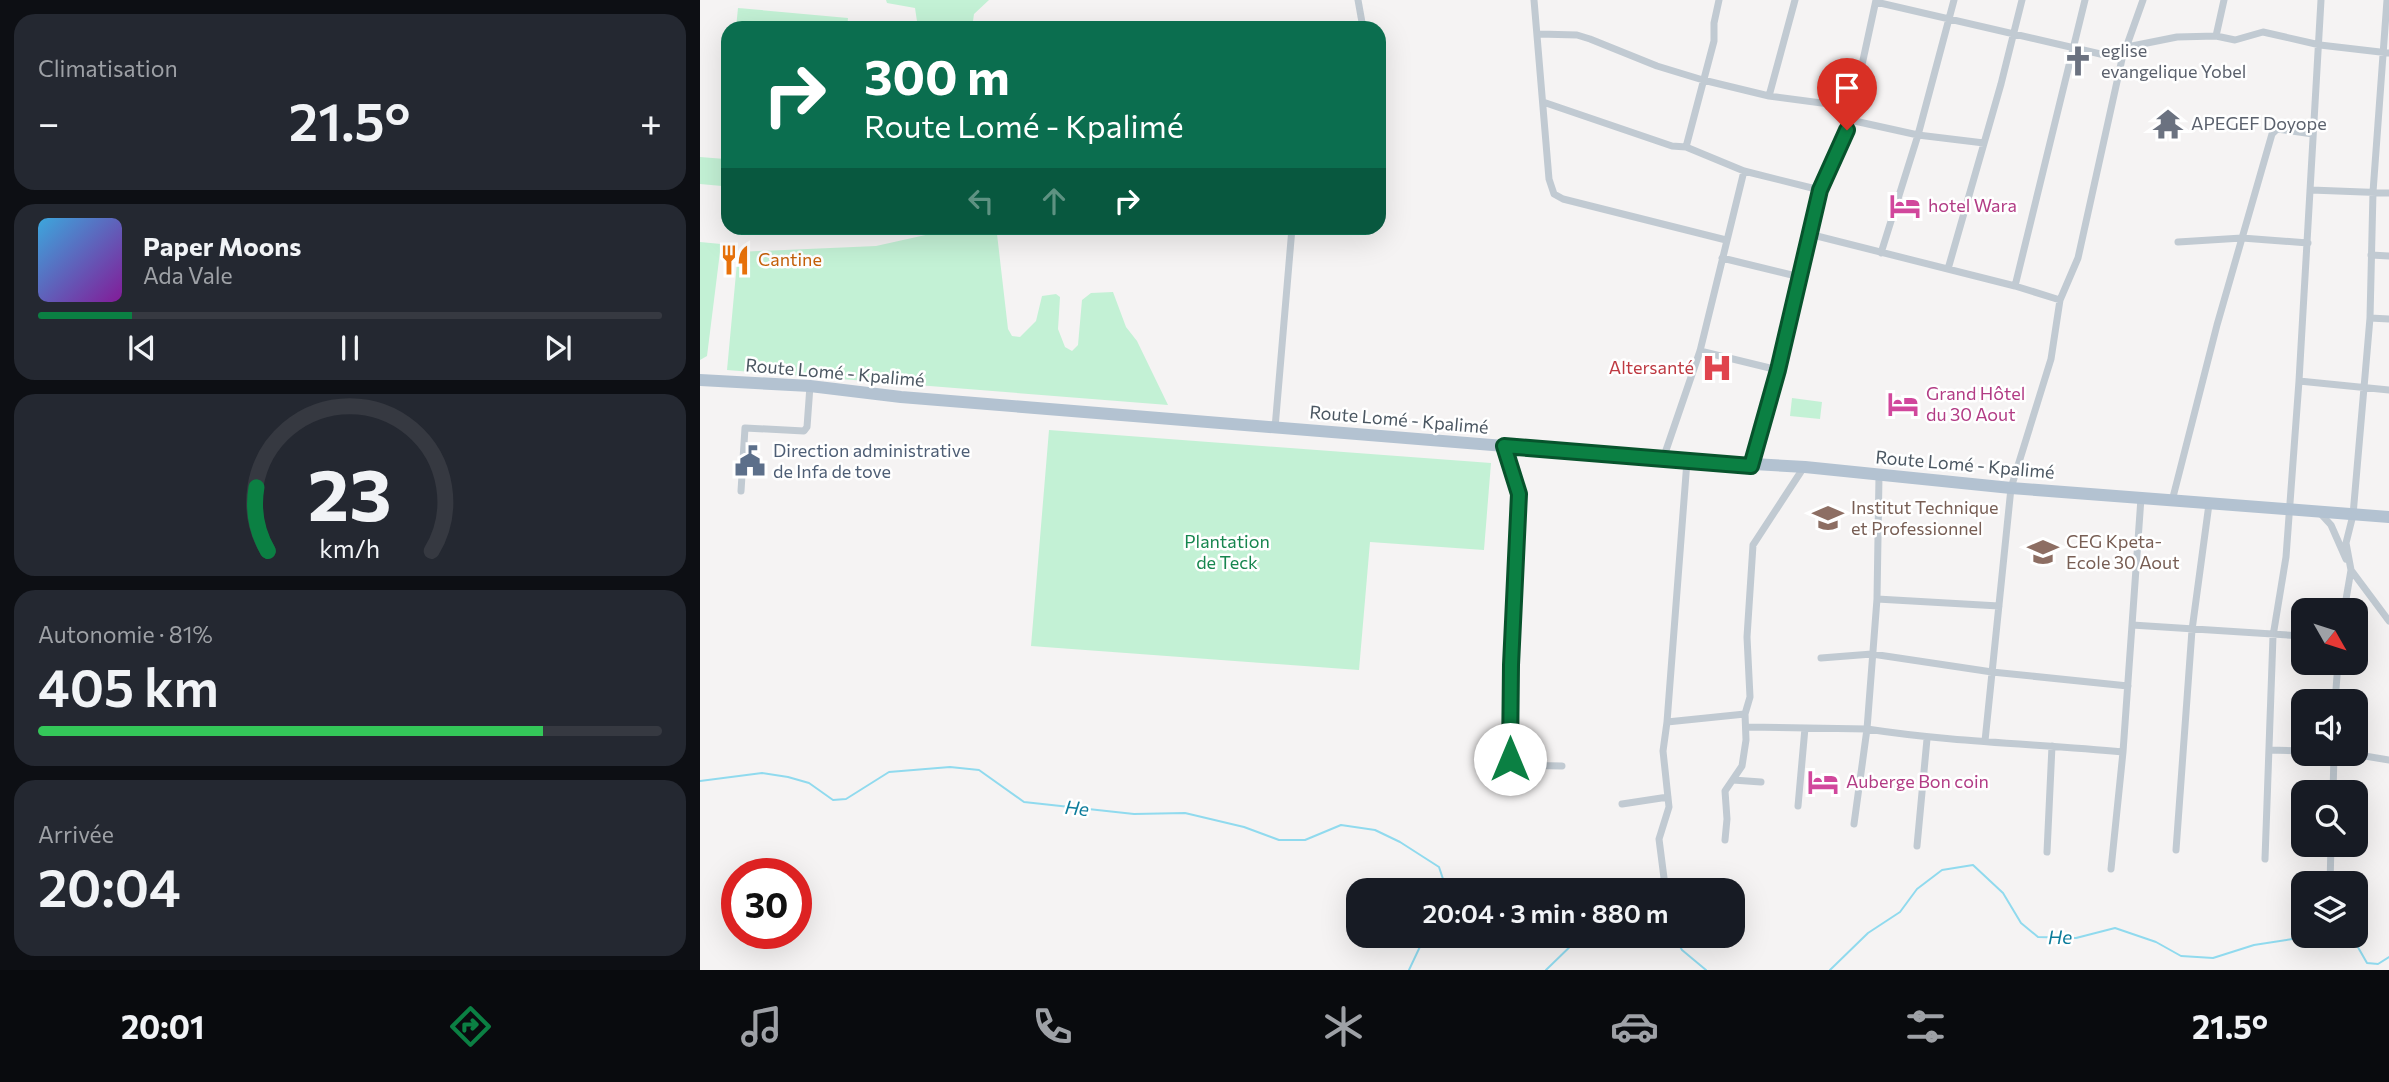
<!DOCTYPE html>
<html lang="fr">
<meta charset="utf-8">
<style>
:root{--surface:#171b24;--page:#242831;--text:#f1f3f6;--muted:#9ea1a6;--line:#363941;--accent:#0b8043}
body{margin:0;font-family:Commissioner,sans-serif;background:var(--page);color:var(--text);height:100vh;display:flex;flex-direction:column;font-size:26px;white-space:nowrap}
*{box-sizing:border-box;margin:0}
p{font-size:23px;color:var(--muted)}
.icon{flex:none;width:38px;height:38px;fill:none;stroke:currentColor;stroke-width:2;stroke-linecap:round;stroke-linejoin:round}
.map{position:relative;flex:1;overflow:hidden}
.sheet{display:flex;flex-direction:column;gap:14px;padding:14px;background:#0d0f14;width:700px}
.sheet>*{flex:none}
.banner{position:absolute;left:21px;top:21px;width:665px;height:214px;border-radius:21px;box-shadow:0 7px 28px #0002;background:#0b6e4f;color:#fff;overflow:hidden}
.needle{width:46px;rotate:129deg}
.fabs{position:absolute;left:1591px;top:598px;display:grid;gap:14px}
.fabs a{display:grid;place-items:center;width:77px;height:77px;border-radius:14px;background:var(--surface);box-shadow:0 7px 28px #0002;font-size:35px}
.speed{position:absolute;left:21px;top:858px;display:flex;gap:14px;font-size:35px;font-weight:700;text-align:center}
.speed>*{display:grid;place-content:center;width:91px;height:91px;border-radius:50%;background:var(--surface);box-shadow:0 7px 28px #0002;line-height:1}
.speed .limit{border:10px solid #d22;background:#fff;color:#111}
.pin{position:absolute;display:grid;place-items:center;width:60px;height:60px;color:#fff;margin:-72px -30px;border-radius:50% 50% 50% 0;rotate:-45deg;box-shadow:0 0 7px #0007}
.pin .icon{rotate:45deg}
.me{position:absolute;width:77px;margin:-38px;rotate:0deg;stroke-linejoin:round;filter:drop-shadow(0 0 5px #0008)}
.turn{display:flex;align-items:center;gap:24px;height:147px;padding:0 28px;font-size:32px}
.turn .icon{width:91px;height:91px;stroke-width:2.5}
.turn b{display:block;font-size:49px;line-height:60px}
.lanes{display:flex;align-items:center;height:66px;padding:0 28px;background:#0003;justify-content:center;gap:35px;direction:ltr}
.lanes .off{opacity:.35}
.big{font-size:52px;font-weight:600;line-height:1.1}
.sheet .widget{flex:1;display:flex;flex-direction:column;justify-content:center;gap:10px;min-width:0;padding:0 24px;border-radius:21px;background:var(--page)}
.sheet .dial{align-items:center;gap:0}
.dial svg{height:182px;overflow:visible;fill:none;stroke:var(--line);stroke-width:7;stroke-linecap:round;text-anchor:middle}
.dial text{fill:var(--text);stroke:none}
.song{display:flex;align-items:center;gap:21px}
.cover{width:84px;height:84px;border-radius:10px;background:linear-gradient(135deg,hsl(200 70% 55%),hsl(290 70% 35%))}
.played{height:7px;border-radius:4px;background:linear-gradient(90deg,var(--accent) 15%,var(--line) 15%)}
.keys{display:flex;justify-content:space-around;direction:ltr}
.heat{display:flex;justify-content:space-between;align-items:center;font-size:38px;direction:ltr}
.charge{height:10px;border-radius:5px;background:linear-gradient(90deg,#34c759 81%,var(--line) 0)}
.trip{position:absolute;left:646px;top:878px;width:399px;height:70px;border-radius:21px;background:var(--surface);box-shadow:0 7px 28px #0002;font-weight:600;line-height:70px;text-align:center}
.menu{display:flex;height:112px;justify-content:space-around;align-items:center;background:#090b0e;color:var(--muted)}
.menu .icon{width:49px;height:49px}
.menu .selected{color:var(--accent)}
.menu b{font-size:32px;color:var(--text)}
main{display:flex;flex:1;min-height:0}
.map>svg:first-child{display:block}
.green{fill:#c3f1d5}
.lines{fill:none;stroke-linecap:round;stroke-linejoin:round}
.stream{stroke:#90daee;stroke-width:2}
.street{stroke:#c1cad2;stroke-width:7}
.primary{stroke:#b3c2d1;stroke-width:12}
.route-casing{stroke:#07532c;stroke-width:18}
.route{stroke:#0b8043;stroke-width:12}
.labels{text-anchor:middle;stroke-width:5;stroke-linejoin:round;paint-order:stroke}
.worship-label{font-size:18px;fill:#5b616d;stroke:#fff;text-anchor:start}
.hotel-label{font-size:18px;fill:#b23c85;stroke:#fff;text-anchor:start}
.food-label{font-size:18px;fill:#c56008;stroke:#fff;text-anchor:start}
.health-label{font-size:18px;fill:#be3a42;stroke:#fff;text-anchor:end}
.street-label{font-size:18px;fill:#4a5661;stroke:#fff}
.service-label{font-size:18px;fill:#4e5e75;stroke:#fff;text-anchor:start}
.education-label{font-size:18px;fill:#785e54;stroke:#fff;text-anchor:start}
.park-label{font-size:18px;fill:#17864f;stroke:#fff}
.water-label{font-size:19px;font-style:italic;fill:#0c7c9b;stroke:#fff}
</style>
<main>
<section class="sheet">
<div class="widget"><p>Climatisation</p>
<div class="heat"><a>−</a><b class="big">21.5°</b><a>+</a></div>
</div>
<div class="widget">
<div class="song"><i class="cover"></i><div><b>Paper Moons</b><p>Ada Vale</p></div></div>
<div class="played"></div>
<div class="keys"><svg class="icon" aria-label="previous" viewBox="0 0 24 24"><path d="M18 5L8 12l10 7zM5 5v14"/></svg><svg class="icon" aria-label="pause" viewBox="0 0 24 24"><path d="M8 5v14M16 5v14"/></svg><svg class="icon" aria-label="next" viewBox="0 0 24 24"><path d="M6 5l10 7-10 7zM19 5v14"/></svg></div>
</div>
<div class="widget dial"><svg viewBox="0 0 100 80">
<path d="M14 69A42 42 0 1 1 86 69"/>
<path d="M14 69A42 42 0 0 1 9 41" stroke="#0b8043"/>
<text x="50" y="56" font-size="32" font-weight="700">23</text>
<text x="50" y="72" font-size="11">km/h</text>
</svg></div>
<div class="widget"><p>Autonomie · 81%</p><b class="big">405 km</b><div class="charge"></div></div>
<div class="widget"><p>Arrivée</p><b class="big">20:04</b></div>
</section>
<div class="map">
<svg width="1689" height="970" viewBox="0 0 1689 970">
<rect width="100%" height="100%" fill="#f5f3f3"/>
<!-- green -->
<path class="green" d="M186 0H289L274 14 272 28H218L215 8 187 3Z
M38 8 148 18 147 28H36Z
M0 157 25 159 22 186 0 184Z
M239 232 297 234 308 329 312 336 320 337 336 321 342 296 356 294 360 297 358 329 365 347 372 351 378 345 382 300 391 293 413 292 426 327 437 341 468 405 27 370 38 252 176 246Z
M0 242 21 244 7 356 0 360Z
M1092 398 1122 402 1120 419 1090 416Z
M349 430 791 463 784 550 670 542 659 670 331 646Z"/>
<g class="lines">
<!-- stream -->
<path class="stream" d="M0 781 62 773 88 777 109 783 133 800 146 799 189 772 250 767 279 770 324 802 434 814 485 813 544 827 579 840H605L641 825 675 830 700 842 739 867 744 882 742 891
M974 936 982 950 1006 970
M1648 936 1655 942 1667 963 1678 964 1689 957
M709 970 725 936
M846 970 881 936
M1130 970 1168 933 1200 912 1217 889 1242 870 1273 865 1303 893 1321 923 1338 937 1376 938 1415 928 1456 942 1481 956 1513 958 1554 945 1612 936"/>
<!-- street -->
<path class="street" d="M658 0 663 28
M834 0 849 179 854 194 863 199 1026 240
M1095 0 1069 96 1152 107
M1687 0 1673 192 1670 318 1653 515 1646 543 1651 570 1689 621
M1176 2 1422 59
M839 34 877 35 890 39 957 66 1003 80 1069 96
M1516 36 1524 0
M1427 47 1477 37 1516 36 1535 40 1563 32 1620 45 1689 53
M843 102 972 146 986 147 1044 171 1120 190
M1150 120 1218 135 1284 143
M986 147 1014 41V23L1019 0
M1611 190 1689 193
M1109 234 1315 286 1360 300
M1478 242 1542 238 1608 243
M1181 253 1218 135 1254 0
M1671 255 1689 256
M1022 258 1100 277
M1248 269 1301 84 1322 0
M1315 286 1385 0
M1670 318 1689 319
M1000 351 1078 370
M1599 381 1689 390
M575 428 592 228
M805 446 819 494 811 665 810 759 814 765 862 766
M963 459 1000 351 1044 171
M1052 465 1078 370 1120 190 1149 125 1176 0
M1179 476 1177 599 1167 729C1251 742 1337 744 1423 752
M41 491 45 428 104 431 107 427 110 386
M1472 501 1517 325 1572 134 1577 129 1613 134
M1619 512 1631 525 1646 559
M1177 599 1299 606
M1644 611 1651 570
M1432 625 1603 636
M1121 658 1172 654 1292 672 1428 686
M1635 702 1638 663
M967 722 987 461
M1046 727 1167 729 1154 824
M1285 741 1311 488 1351 359 1360 300 1378 258 1422 59 1443 0
M1569 750 1603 751
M1653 754 1689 760
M1033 780 1061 782
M1633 793 1634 754
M922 804 968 797
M1098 806 1105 728
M1025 840 1027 819 1025 791 1042 766 1046 740 1045 714 1050 697 1047 637 1053 545 1104 467
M1217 846 1227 739
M1476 850 1492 630 1509 504
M1347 852 1352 746
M1565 859 1573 636 1586 557 1599 381 1621 0
M1411 869 1423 752 1441 498
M964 878 959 839 969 807 963 751 967 722 1045 714
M1630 884 1631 845"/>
<!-- primary -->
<path class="primary" d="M0 380 110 386 201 397 963 459 1105 467 1311 488 1689 517"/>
</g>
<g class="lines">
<!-- route casing -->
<g class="route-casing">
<path id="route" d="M810 759 811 665 819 494 804 446 1051 466 1078 370 1120 190 1147 130"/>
</g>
<!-- route -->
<use href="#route" class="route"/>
</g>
<!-- icons -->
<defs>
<g id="church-bare" transform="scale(2.415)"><path d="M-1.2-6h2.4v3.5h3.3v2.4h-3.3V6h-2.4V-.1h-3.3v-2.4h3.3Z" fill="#6b7280" stroke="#fff" stroke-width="2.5" paint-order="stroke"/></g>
<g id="temple-bare" transform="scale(2.415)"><path d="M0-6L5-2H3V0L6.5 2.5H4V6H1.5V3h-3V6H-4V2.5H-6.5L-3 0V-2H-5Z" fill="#6b7280" stroke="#fff" stroke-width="2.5" paint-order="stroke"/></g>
<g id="hotel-bare" transform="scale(2.415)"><path d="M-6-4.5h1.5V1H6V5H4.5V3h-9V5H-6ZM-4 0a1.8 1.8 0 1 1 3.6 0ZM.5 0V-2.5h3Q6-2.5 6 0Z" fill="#d1479c" stroke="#fff" stroke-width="2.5" paint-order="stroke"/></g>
<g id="restaurant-bare" transform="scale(2.415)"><path d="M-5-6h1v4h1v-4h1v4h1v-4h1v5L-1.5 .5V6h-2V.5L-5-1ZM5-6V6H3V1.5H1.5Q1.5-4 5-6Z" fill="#e8710a" stroke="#fff" stroke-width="2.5" paint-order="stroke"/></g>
<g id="hospital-bare" transform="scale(2.415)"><path d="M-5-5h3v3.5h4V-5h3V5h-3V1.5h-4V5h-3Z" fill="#e0444e" stroke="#fff" stroke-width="2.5" paint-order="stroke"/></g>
<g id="civic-bare" transform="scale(2.415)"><path d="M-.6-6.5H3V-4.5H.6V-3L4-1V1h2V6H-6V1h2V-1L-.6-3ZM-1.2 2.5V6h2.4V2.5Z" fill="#5c6f8a" stroke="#fff" stroke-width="2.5" paint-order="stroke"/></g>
<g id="school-bare" transform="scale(2.415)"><path d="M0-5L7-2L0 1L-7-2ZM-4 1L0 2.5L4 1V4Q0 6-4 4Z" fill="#8d6e63" stroke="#fff" stroke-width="2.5" paint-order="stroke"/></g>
</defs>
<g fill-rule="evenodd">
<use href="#church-bare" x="1378" y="61"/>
<use href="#temple-bare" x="1468" y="124"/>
<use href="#hotel-bare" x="1205" y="206"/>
<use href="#restaurant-bare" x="35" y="260"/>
<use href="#hospital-bare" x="1017" y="368"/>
<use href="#hotel-bare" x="1203" y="404"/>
<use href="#civic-bare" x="50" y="461"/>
<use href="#school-bare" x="1128" y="518"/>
<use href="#school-bare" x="1343" y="552"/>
<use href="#hotel-bare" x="1123" y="782"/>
</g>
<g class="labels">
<!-- worship labels -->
<g class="worship-label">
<text x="1401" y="57">eglise<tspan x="1401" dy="21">evangelique Yobel</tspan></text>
<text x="1491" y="130">APEGEF Doyope</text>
</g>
<!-- hotel labels -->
<g class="hotel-label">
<text x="1228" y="212">hotel Wara</text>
<text x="1226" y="400">Grand Hôtel<tspan x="1226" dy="21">du 30 Aout</tspan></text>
<text x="1146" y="788">Auberge Bon coin</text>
</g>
<!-- food labels -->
<g class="food-label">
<text x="58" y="266">Cantine</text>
</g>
<!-- health labels -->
<g class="health-label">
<text x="994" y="374">Altersanté</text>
</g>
<!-- street labels -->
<g class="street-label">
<text transform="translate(135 373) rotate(5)" y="6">Route Lomé - Kpalimé</text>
<text transform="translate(699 420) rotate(5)" y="6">Route Lomé - Kpalimé</text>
<text transform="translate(1265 465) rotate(5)" y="6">Route Lomé - Kpalimé</text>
</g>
<!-- service labels -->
<g class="service-label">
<text x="73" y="457">Direction administrative<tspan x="73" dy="21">de Infa de tove</tspan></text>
</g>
<!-- education labels -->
<g class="education-label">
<text x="1151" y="514">Institut Technique<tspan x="1151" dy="21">et Professionnel</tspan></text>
<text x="1366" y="548">CEG Kpeta-<tspan x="1366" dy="21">Ecole 30 Aout</tspan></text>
</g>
<!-- park labels -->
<g class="park-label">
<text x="527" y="548">Plantation<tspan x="527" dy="21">de Teck</tspan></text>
</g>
<!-- water labels -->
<g class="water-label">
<text transform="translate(377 808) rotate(6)" y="7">He</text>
<text transform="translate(1360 937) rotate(-1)" y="7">He</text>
</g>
</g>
</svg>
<div class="fabs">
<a><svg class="needle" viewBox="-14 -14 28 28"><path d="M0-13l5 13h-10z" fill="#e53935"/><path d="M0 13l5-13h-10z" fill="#9ea1a6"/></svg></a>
<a><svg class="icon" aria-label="sound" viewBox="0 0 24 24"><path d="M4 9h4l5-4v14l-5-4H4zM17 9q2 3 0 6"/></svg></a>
<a><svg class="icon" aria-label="search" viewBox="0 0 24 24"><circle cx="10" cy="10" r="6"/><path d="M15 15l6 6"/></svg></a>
<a><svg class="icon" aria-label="layers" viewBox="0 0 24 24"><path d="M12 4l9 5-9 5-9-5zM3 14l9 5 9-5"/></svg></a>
</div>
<div class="speed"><div class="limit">30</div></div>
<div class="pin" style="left:1147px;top:130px;background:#d93025"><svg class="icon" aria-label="arrive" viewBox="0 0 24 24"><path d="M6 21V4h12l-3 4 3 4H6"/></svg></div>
<svg class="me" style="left:810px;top:759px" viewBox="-20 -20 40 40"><circle r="19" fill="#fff"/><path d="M0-13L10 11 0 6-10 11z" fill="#0b8043"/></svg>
<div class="trip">20:04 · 3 min · 880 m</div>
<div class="banner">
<div class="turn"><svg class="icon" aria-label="right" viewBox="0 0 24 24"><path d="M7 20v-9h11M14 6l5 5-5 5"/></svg><div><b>300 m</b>Route Lomé - Kpalimé</div></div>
<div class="lanes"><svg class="icon off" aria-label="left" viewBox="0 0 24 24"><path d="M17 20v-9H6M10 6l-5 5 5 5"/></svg><svg class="icon off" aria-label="ahead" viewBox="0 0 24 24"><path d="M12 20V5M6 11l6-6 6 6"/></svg><svg class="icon" aria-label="right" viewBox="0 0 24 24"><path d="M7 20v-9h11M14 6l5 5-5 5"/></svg></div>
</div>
</div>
</main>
<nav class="menu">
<b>20:01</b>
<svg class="icon selected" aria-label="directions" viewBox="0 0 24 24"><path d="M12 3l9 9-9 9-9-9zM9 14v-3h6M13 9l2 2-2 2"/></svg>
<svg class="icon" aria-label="music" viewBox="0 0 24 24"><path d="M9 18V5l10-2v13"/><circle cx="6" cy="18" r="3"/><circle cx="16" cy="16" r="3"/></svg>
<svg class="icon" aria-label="phone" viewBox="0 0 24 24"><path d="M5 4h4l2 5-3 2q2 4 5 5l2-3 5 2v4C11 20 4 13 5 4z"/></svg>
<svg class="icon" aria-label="climate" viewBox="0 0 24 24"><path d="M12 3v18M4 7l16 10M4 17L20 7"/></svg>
<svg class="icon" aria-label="car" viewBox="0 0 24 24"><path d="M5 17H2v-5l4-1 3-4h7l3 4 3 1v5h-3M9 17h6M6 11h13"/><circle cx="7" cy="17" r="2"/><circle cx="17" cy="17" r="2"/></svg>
<svg class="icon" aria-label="filters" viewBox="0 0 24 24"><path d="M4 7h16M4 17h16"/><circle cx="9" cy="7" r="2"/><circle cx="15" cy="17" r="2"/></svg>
<b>21.5°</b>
</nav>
